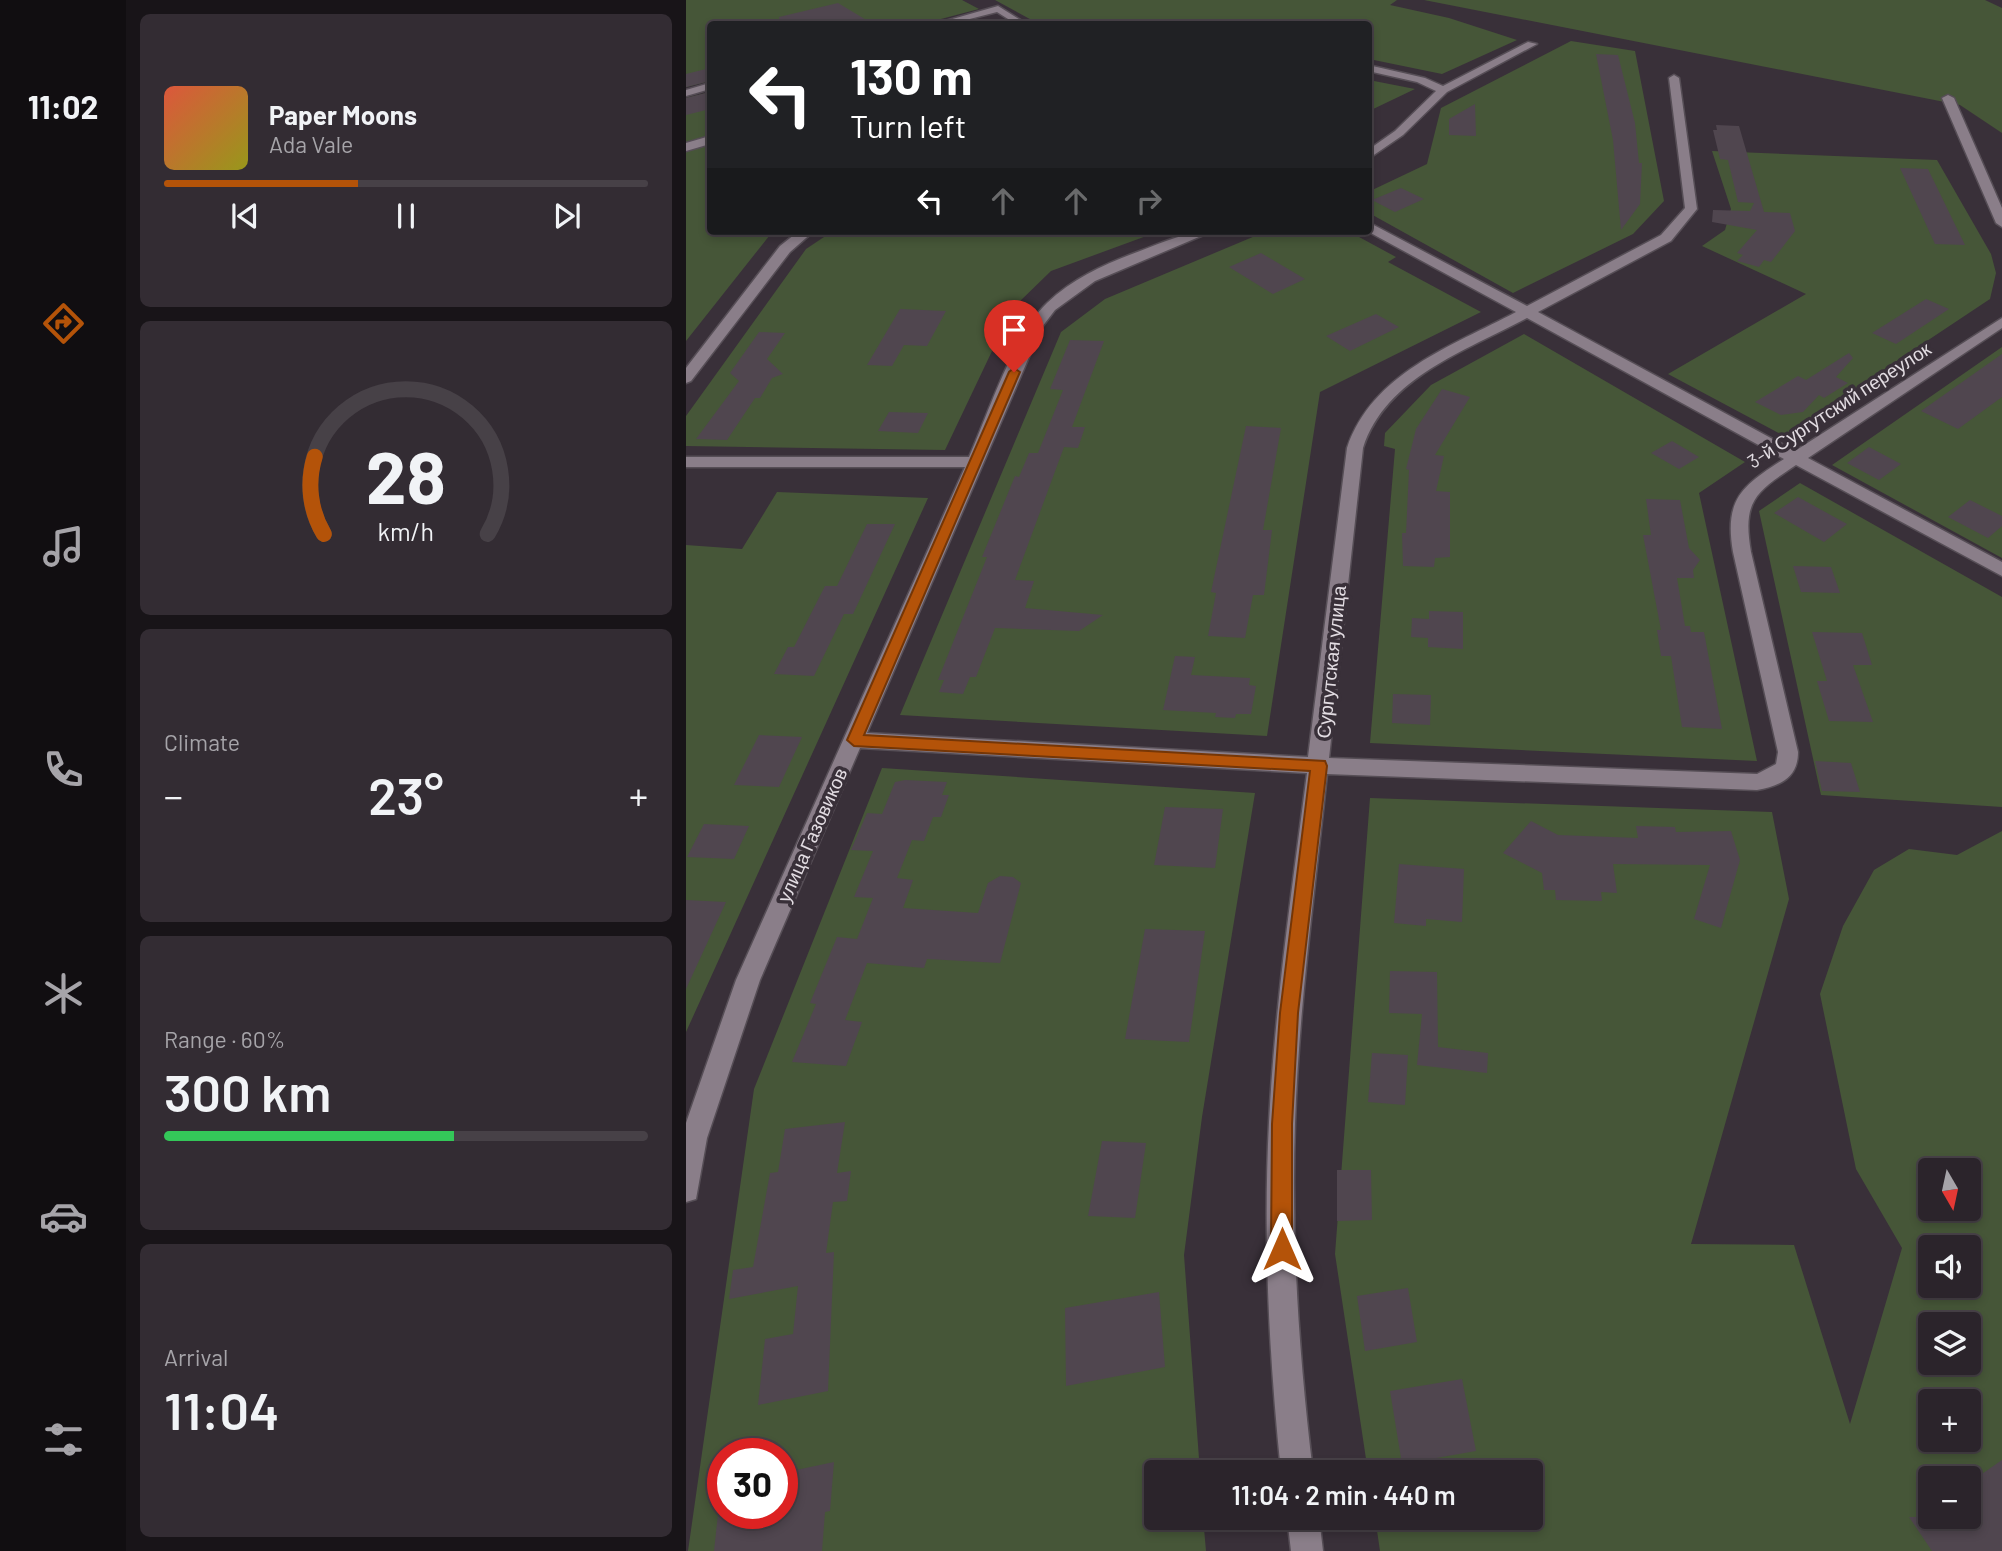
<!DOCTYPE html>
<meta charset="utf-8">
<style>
:root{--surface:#2b242b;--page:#332c33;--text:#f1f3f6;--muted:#a6a4a9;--line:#474147;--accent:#b45309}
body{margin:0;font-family:Barlow,sans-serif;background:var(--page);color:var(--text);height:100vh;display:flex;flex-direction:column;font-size:26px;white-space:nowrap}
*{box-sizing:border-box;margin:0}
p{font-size:23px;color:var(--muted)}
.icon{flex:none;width:38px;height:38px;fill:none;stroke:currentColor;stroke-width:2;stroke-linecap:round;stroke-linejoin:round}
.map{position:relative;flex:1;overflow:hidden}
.drawer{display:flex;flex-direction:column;gap:14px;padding:14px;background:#181418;width:560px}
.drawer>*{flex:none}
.banner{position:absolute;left:21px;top:21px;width:665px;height:214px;border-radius:7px;box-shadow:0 4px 10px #0003,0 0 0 2px var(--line);background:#202124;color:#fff;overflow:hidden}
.needle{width:46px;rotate:171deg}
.controls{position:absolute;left:1232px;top:1158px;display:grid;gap:14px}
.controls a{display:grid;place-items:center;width:63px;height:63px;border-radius:7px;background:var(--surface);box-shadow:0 4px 10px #0003,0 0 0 2px var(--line);font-size:35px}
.speed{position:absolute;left:21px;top:1438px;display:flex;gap:14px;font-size:35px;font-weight:700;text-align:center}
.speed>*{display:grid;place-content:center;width:91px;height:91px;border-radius:50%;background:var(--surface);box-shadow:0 4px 10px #0003,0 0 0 2px var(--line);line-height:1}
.speed .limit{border:10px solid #d22;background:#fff;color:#111}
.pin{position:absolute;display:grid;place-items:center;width:60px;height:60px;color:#fff;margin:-72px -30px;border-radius:50% 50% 50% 0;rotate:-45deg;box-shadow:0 0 7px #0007}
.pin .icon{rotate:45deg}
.me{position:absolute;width:77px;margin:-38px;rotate:0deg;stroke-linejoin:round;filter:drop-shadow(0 0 5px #0008)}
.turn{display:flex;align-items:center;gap:24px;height:147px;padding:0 28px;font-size:32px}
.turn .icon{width:91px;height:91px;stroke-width:2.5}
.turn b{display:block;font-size:49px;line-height:60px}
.lanes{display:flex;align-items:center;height:66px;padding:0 28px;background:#0003;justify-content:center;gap:35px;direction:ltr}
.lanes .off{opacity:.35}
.big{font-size:52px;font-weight:600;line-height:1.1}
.drawer .widget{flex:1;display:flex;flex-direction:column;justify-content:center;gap:10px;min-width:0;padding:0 24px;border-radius:10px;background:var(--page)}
.drawer .dial{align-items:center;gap:0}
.dial svg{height:182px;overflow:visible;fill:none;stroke:var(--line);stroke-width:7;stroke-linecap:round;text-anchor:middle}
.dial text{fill:var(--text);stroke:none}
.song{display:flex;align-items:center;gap:21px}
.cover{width:84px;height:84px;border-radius:10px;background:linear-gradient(135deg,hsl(10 70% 55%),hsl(60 70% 35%))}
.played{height:7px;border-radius:4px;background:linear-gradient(90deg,var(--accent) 40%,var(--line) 40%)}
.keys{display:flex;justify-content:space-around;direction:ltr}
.heat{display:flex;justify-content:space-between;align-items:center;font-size:38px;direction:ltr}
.charge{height:10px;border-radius:5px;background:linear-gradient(90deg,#34c759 60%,var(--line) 0)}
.trip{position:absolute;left:458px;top:1460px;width:399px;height:70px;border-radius:7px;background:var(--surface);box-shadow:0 4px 10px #0003,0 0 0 2px var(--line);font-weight:600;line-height:70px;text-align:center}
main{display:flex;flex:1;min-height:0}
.tabs{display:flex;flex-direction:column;width:126px;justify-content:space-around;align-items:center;background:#110e11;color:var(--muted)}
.tabs .icon{width:49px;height:49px}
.tabs .on{color:var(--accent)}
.tabs b{font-size:32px;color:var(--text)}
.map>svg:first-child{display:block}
.green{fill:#465638;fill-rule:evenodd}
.building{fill:#50464f}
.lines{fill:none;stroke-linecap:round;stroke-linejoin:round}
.minor-casing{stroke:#564e56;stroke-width:3}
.minor{fill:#8a7e89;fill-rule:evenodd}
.route{fill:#b45309;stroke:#753606;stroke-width:2}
.labels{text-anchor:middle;stroke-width:7;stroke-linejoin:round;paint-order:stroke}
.street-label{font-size:19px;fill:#e2dce2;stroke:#393039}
</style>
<main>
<nav class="tabs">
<b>11:02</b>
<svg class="icon on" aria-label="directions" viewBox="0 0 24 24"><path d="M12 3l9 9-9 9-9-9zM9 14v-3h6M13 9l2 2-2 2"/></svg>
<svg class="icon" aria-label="music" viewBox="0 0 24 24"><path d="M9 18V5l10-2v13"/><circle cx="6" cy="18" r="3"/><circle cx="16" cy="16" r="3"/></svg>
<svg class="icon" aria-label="phone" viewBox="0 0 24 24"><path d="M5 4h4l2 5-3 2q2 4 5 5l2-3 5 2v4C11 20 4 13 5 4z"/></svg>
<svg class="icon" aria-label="climate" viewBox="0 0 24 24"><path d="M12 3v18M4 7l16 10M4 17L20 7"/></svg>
<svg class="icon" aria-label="car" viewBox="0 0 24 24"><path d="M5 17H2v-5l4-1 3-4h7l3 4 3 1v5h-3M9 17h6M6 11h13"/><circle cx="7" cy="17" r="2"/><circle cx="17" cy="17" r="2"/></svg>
<svg class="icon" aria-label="filters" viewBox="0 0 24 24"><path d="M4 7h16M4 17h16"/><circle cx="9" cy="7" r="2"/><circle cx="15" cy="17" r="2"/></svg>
</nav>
<section class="drawer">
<div class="widget">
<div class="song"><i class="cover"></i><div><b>Paper Moons</b><p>Ada Vale</p></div></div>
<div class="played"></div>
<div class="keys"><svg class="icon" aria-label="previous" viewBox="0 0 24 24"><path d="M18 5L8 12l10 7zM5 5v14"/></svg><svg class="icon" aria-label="pause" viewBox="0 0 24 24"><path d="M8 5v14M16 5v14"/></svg><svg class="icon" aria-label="next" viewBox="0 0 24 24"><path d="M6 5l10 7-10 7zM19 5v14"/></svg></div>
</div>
<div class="widget dial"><svg viewBox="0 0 100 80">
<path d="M14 69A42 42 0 1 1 86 69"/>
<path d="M14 69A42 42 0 0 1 10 35" stroke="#b45309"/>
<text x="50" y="56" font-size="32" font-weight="700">28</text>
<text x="50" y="72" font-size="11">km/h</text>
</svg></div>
<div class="widget"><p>Climate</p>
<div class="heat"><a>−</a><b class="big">23°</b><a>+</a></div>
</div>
<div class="widget"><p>Range · 60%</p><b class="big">300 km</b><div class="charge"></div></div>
<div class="widget"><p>Arrival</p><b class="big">11:04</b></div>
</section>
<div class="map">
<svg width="1316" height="1551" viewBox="0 0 1316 1551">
<rect width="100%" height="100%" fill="#393039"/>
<!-- green -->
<path class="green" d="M0 0H276L293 9 236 24H24V81L0 87Z
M309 0H711L704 5 763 18 831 40 756 74 683 59 682 24H353Z
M738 0H1299L1316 8V133L1274 105Z
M885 41 949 51 978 201 947 234 827 293 683 213 682 192 741 164 755 108Z
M683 79 688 81 729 89 683 111Z
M24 92V135L0 142V98Z
M24 145V231H87L0 341V151Z
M1026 151 1251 160 1305 254 1310 273 1304 299 1098 436 982 374 1120 294 1016 246 1039 230 1045 209Z
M147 231H474L365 271 326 309 259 450 0 446V416L120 249Z
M581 231H662L710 257 702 262 795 312 634 392 581 736 214 715 375 332 419 299Z
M838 334 1059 462 1013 493 1071 761 684 743 709 449 698 446 699 433 745 385Z
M1316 347V558L1146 465Z
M1114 483 1316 597V807L1135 795 1073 511Z
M91 492 242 498 0 1032V545L56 549Z
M196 768 569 793 516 1117 498 1255 514 1472H471V1517H517L520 1551H2L68 1089ZM37 1454H96V1514H37Z
M684 798 1086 812 1103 899 1005 1244 1108 1245 1164 1424 1216 1248 1170 1169 1134 994 1157 926 1188 870 1223 849 1271 855 1316 831V1469L1283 1491V1479H1244V1517L1238 1522 1256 1551H694L689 1517H845V1472H682L649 1254ZM1244 1171H1283V1209H1244ZM1244 1248H1283V1286H1244ZM1244 1325H1283V1363H1244ZM1244 1402H1283V1440H1244Z"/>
<!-- building -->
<path class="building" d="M152 3 187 24H94L93 17Z
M910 54 932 55 949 123 953 163H956L954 204 935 230 927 140Z
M24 68V81L0 87V74Z
M24 92V109L0 115V98Z
M789 104 790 136 763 135V119Z
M1030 125 1053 126 1078 212 1104 213 1109 231 1085 262 1078 260 1073 267 1051 261 1057 255 1051 253 1071 230 1026 222 1027 210 1064 211 1068 203 1052 202 1042 160 1034 159 1027 130H1031Z
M1214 168 1242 169 1279 245 1249 244Z
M715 188 738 199 709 212 686 200Z
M575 253 619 279 587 294 543 267Z
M1240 299 1263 309 1210 344 1186 333Z
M214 309 260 311 241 346 218 345 206 366 181 365Z
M690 314 713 327 664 351 640 336Z
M73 332 99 333 81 359 97 374 86 378 74 398H69L41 440 10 439 53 381 44 373Z
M384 340 418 341 386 427H399L392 448 378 447 329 580 348 581 339 608 417 615 393 631 309 628 290 677H284L277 694 253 692 258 680H252L301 557H296L329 476 333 477 343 453H352L377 390 364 389Z
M1163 353 1167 358 1150 377 1162 383 1138 398 1133 395 1117 412 1095 415 1069 402 1112 376 1120 380Z
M1316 354V397L1272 429 1235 411Z
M756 389 784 397 749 455 758 456 750 491 764 492V557L749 558 748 567 717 566 716 533H720L723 470 720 469 730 429Z
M203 412 242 413 232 433 192 431Z
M560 426 595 428 577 530H586L578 595H567L559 638 522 636 530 593 525 592Z
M986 441 1013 457 993 469 965 453Z
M1183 447 1215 464 1193 480 1161 463Z
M1112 497 1161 524 1138 542 1088 513Z
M960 499 994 500 1003 548 1014 560 1007 570 1008 578H991L999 626H1004L1005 632H1018L1036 729 996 727 985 656H975L971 630H975L957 535H965Z
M1284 500 1316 516V526L1302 538 1262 517Z
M181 524H209L167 614H158L128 676 88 674 102 647H108L139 586H151Z
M1107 566 1145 567 1154 593 1115 592Z
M743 611 777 612V649L742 647V638L725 637 726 618 743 619Z
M1126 632 1176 633 1186 665H1167L1187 722 1143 721 1131 681H1141Z
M489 656 509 657 505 675 564 678 563 685 570 686 565 714H550L549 718 529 717 530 713 477 710Z
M707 694 745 695 744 725 706 723Z
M73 735 116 737 93 787 48 785Z
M1129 761 1165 763 1174 792 1136 791Z
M219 780 261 782 256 795H263L255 817H247L238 841 226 840 211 878 227 880 217 908 292 913 302 883 314 876 327 877 335 883 314 963 241 959 238 968 181 963 159 1020 176 1022 160 1066 106 1062 130 1004 124 1003 151 937 171 939 187 898 168 897 187 851 165 850 181 813 196 814 209 782Z
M479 807 537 809 529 868 468 865Z
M845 821 872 835 952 838 950 826 989 827 990 832 1045 831 1054 860 1035 928 1008 919 1024 865 927 864 931 893 915 892 916 901 870 900 869 890H858L856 873 817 853Z
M18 824 63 826 48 859 1 857Z
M713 864 778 869 776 922 740 919V926L708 923Z
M0 900 40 902 0 989Z
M459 929 519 931 503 1042 439 1039Z
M704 971 751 972 752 1047 802 1053 801 1073 731 1065 736 1014 703 1013Z
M686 1053 722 1055 719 1105 682 1102Z
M159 1122 151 1173 165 1171 161 1201 147 1202 140 1253 148 1252 142 1391 72 1405 79 1339 107 1334 112 1286 43 1299 47 1270 67 1267 84 1173 92 1172 99 1129Z
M416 1141 460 1143 449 1218 402 1216Z
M651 1170H685L686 1220 651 1221Z
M722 1288 731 1342 679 1351 671 1296Z
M473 1292 479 1367 380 1386 379 1308Z
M776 1379 790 1451 716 1464 704 1391Z
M1316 1460V1551H1246L1223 1517H1283V1483Z
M148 1462 144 1511 139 1512 136 1551H28L32 1514H96V1473Z"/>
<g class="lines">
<!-- minor casing -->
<g class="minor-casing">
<path id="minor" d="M312 6 341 24H330L311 12 264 24H249Z
M842 42 851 44 761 92 717 135 682 159V150L709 131 750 91 731 82 682 71V65L739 78 757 86Z
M988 75 993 78 1011 209 985 241 852 312 1109 451 1316 318V328L1122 458 1316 562V576L1110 465C1070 492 1056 500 1065 552L1112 752C1112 778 1094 786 1071 790L641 774C629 890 613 1006 609 1123 605 1239 613 1357 627 1472H595C583 1356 577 1238 583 1122 589 1005 606 889 621 773L174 748 74 980 21 1138 10 1199 0 1202V1123L50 980 279 467H0V457H283C302 414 328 334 361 303 387 278 421 263 454 251 478 242 501 231 527 231L409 281 369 310 356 327 181 733 622 757 661 448C686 373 766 346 830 312L681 231 682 222 841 306 975 235 999 208 983 78ZM841 318 1098 459C1056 486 1038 499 1047 552L1092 752 1090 764 1071 774 643 758 677 448C700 377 780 351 841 318Z
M24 83V89L0 96V90Z
M1262 95 1268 98 1316 208V227L1310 223 1256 98Z
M24 136V144L0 151V143Z
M113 231H128L104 252 5 381 0 383V368L94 246Z
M601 1517H633L637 1551H605Z"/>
</g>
<!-- minor -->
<use href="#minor" class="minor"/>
</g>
<!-- route -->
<path class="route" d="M328 368 334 372 178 735 639 761 641 766 612 1013 606 1124V1249L603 1256 596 1259 588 1256 585 1249 586 1124 594 1013 624 771 168 746 161 740 323 372Z"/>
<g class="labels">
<!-- street labels -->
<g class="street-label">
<text transform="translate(1153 405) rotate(-33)" y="7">3-й Сургутский переулок</text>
<text transform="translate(645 662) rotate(-84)" y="7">Сургутская улица</text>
<text transform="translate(126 835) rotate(-66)" y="7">улица Газовиков</text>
</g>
</g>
</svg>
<div class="controls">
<a><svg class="needle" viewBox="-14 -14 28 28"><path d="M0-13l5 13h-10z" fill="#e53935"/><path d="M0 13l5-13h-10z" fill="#a6a4a9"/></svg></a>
<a><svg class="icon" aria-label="sound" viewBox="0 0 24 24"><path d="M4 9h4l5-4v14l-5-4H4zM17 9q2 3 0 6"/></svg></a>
<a><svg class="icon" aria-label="layers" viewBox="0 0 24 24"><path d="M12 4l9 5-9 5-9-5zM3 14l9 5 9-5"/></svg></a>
<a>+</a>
<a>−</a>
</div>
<div class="speed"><div class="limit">30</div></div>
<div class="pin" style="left:328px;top:372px;background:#d93025"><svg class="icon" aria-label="arrive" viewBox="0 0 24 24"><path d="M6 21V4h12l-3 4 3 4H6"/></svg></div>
<svg class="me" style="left:596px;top:1249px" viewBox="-20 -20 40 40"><path d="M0-17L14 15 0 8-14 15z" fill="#b45309" stroke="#fff" stroke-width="4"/></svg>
<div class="trip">11:04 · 2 min · 440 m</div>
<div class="banner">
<div class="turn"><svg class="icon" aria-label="left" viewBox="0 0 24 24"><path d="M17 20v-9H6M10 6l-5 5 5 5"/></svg><div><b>130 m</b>Turn left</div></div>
<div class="lanes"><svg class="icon" aria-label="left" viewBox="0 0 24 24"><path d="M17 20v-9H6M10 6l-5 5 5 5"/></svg><svg class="icon off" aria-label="ahead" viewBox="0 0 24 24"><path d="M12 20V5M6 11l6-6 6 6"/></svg><svg class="icon off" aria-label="ahead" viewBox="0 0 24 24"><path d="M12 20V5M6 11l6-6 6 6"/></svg><svg class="icon off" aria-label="right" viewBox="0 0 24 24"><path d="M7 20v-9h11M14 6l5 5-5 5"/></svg></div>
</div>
</div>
</main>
